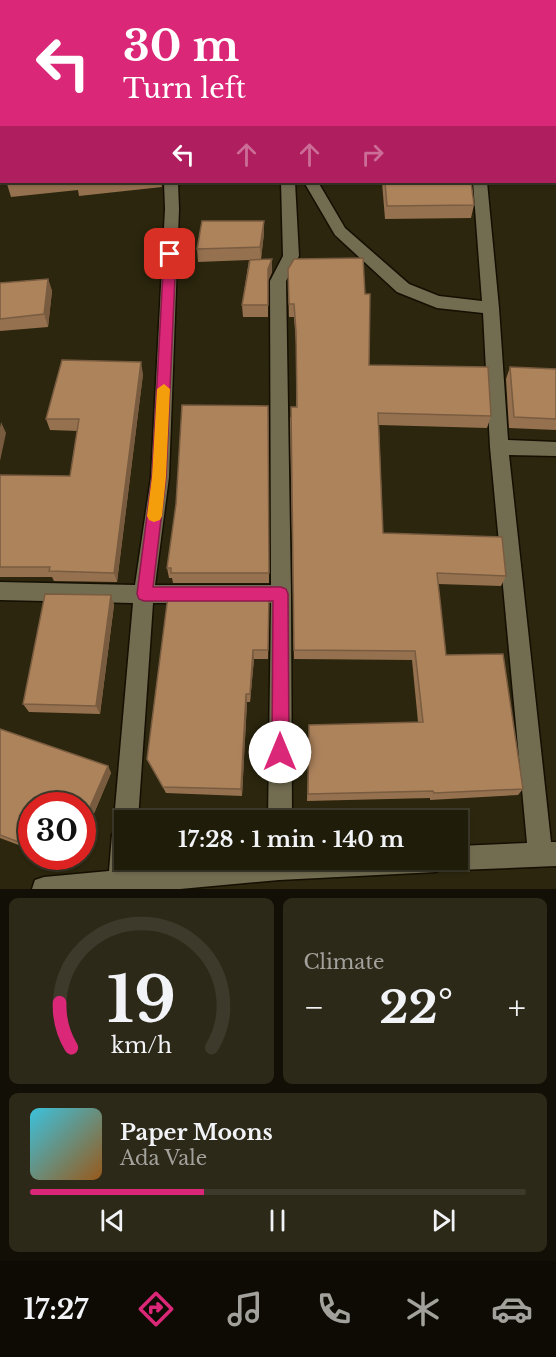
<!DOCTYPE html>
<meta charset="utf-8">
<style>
:root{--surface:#201c0a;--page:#2d2918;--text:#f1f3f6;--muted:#a2a19c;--line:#3d3a2b;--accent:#db2777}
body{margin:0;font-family:"Libre Baskerville",serif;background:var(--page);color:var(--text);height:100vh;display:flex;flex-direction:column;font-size:22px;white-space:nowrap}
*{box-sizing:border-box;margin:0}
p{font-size:20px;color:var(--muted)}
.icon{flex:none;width:33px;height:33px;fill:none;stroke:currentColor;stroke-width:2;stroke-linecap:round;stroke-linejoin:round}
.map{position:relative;height:889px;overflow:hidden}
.sheet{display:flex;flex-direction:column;gap:9px;padding:9px;background:#120f06;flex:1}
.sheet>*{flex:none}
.guide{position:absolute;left:0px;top:0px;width:556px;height:183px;box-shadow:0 2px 4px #0004,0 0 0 2px var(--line);background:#db2777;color:#fff;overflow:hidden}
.speed{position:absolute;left:18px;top:792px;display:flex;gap:12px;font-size:30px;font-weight:700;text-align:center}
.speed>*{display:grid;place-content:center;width:78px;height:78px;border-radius:50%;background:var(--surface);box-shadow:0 2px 4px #0004,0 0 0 2px var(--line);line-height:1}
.speed .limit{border:9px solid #d22;background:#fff;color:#111}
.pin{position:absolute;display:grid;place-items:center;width:51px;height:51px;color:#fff;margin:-26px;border-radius:12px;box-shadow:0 3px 9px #0006}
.me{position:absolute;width:66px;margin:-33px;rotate:0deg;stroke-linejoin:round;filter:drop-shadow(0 0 4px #0008)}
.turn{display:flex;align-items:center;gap:21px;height:126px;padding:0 24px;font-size:27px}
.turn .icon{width:78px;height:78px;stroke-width:2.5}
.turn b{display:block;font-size:42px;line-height:51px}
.lanes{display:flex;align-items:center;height:57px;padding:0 24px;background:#0003;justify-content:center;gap:30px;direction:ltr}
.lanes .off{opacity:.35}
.big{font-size:45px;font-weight:800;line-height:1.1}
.sheet .tile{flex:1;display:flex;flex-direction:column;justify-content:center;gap:9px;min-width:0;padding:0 21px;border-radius:9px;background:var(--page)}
.sheet .dial{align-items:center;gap:0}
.dial svg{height:156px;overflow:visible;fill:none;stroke:var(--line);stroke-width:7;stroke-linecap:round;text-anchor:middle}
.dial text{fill:var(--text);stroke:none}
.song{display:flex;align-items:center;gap:18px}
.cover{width:72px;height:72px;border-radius:9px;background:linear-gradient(135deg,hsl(190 70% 55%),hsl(30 70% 35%))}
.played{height:6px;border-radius:3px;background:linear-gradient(90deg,var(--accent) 35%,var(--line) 35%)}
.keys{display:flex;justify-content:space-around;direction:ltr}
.heat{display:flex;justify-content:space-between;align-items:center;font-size:33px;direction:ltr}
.sheet .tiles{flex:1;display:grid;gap:9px;grid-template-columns:1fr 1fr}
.tile:last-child{grid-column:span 2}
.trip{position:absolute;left:114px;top:810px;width:354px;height:60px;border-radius:0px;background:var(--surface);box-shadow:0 2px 4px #0004,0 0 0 2px var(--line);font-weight:800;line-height:60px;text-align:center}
.tabs{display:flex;height:96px;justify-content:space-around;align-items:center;background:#0d0b04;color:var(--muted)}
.tabs .icon{width:42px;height:42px}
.tabs .on{color:var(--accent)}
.tabs b{font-size:27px;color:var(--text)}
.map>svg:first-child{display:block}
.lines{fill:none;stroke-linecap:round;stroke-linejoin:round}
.street-casing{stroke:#140f00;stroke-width:3}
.street{fill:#726c51;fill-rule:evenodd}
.wall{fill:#95714f}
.shaded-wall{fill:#795c40}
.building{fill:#ad835c;stroke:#795c40;stroke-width:1.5}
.route{fill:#db2777;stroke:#8e194d;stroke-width:1.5}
.slow{fill:#f59e0b}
</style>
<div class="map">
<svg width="556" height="889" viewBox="0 0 556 889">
<rect width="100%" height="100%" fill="#2b260d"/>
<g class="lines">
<!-- street casing -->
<g class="street-casing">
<path id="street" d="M34 0H46L47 2H35Z
M123 0H135L136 2H124Z
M221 0H233L234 2H222Z
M523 0H535L536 2H524Z
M164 182H178L179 209 169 477 155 585H271L270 281 283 256 281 182H295L299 256 286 281 291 594 292 820H268L271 603H153L138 820H124V860H134L133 869 239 860H458V846L527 843 490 447 483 313 437 308 397 292 335 235 304 182H318L345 228 409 284 439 296 482 301 473 182H487L499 308 508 440 556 442V456L509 455 551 842H556V866L458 870 450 866 447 861 444 868 436 872 279 880 180 889H32L35 880 44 877 109 871 112 835 117 826 114 820 133 603 0 600V582L135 585 151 477 165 209Z"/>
</g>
<!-- street -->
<use href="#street" class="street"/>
</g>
<!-- wall -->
<path class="wall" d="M303 0H379L380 2H304Z
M460 0H527L529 2H462Z
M7 182H161L162 187 79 196 78 190 11 197 7 184Z
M382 182H471L474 205 471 218 385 219Z
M264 221V233L261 259H272V272L268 281V317H243L242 305 249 260 198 262 197 249Z
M288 269 369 365 491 416 487 428 379 425 383 533 506 576 501 586 438 584 446 655 523 789 518 795 430 800V798L307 801 309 725 418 722 412 660 294 659 290 418 296 407V344L294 317H289Z
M48 279 52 291 48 327 0 331V283Z
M510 367 556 369V430L509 428 506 379Z
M143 374 117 582 54 581 52 577H0V475L70 476 78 431 50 430 46 419Z
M268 406 269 583H173L172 578H169L167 568Z
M111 595 114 605 100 714 29 712 23 704Z
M269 596 268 659H254L250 702H247L242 796 166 793 147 759Z
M0 729 108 766 111 773 82 842V806H32V850L0 838Z
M49 856H76L72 866Z"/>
<!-- shaded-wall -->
<path class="shaded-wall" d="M555 112H556V124H555Z
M264 221V233L261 259 260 247Z
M272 259V272L268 281V317V269Z
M48 279 52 291 48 327 44 314Z
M141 362 143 374 117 582 114 573Z
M1 422 6 433 0 461V428Z
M111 595 114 605 100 714 96 706Z
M253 650 254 659 250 702V694Z
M246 694 247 702 242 796 241 789Z
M108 766 111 773 82 842V825Z
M69 856H76L72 866 67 861Z"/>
<!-- building -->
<path class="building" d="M146 0H222L223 2H147Z
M313 0H379L380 2H314Z
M474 0H527L529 2H475Z
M556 14V112H555V15Z
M7 182H35L7 184Z
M76 182H95L76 184Z
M385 182H471L474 205 387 206Z
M202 221H264L260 247 197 249Z
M363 258 365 294H370L369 365 488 367 491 416 378 413 383 533 502 537 506 576 437 573 446 655 503 654 523 789 434 793 433 791 308 794 309 725 423 722 415 651 294 650 291 407H297L296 331 294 304H289L288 269 294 259Z
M272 259 268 269V305H242L250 260Z
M48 279 44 314 0 319V283Z
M62 360 141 362 114 573 49 571 50 567H0V475L70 476 79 419H46Z
M510 367 556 369V419L514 417Z
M182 405 268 406 269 573H171V568H167L176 504Z
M45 594 111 595 96 706 23 704Z
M168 596H269L268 650H253L250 694H246L241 789 163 787 147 759Z
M0 729 108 766 82 825V806H32V847L0 835Z
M56 856H69L67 861Z"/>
<!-- route -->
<path class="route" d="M170 249 176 254 166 477 153 587H281L286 589 288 594 289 752 286 758 280 761 274 758 272 752 273 601H144L139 599 137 594 152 477 164 254Z"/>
<!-- slow -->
<path class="slow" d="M164 384 170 389 166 477 162 516 160 520 154 522 149 520 147 516 152 477 157 389Z"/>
</svg>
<div class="speed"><div class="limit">30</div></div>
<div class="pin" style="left:170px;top:254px;background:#d93025"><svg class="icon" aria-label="arrive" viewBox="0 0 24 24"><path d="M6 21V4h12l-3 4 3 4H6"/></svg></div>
<svg class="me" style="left:280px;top:752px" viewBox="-20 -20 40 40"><circle r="19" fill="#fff"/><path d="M0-13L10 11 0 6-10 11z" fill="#db2777"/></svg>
<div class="trip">17:28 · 1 min · 140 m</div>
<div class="guide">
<div class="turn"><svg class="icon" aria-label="left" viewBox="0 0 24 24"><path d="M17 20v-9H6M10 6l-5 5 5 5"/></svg><div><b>30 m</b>Turn left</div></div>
<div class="lanes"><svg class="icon" aria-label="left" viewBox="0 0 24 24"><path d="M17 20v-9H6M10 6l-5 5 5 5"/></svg><svg class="icon off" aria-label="ahead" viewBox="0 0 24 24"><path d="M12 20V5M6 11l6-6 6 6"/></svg><svg class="icon off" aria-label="ahead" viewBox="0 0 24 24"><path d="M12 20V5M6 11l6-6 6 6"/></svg><svg class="icon off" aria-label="right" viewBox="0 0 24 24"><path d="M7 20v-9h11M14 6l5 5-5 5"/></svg></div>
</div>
</div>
<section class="sheet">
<div class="tiles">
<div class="tile dial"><svg viewBox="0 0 100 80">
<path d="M14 69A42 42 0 1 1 86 69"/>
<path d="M14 69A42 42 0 0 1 8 46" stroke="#db2777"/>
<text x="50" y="56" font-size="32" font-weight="700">19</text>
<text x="50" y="72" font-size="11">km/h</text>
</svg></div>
<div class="tile"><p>Climate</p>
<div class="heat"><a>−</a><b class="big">22°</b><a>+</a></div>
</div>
<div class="tile">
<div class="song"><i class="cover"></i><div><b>Paper Moons</b><p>Ada Vale</p></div></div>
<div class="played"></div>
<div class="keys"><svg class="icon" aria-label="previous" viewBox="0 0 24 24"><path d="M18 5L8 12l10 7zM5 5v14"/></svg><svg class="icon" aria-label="pause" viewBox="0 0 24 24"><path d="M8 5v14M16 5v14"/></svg><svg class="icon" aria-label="next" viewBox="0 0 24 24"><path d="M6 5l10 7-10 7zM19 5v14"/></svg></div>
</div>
</div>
</section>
<nav class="tabs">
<b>17:27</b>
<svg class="icon on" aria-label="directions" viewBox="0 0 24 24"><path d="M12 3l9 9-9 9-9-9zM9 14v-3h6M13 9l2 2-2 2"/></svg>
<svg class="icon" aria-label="music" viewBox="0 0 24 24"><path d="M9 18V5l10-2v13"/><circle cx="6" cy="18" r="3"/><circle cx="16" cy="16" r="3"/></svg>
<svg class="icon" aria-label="phone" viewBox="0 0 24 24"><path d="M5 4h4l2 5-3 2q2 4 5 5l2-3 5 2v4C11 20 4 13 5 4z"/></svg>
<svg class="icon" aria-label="climate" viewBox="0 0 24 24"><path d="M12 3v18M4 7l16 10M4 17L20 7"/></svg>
<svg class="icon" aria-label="car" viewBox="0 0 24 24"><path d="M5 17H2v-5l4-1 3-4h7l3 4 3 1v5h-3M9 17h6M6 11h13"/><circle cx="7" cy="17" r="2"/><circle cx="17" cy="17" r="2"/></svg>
</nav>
